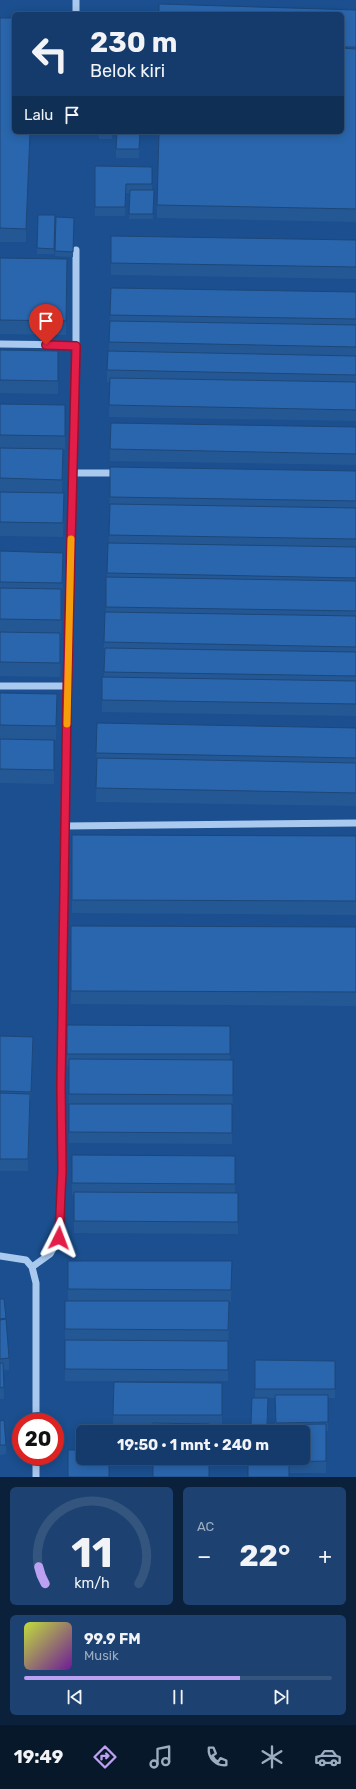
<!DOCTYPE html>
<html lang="id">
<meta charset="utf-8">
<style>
:root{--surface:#143b6b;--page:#1d4271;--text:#f1f3f6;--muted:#9dadc1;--line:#33557e;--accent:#bca0f2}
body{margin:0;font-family:Rubik,sans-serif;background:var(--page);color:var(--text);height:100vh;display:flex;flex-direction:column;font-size:15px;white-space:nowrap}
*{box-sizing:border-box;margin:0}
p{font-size:13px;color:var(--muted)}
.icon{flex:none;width:22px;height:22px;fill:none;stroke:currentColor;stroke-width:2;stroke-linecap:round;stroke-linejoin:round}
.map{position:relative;height:1477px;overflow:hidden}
.side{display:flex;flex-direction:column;gap:10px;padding:10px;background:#0b203b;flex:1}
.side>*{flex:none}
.hud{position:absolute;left:12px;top:12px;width:332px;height:122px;border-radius:6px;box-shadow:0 2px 10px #0003,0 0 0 1px var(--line);background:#143b6b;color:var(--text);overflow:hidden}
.speed{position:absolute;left:12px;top:1413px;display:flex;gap:8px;font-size:20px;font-weight:700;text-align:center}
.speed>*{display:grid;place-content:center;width:52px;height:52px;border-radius:50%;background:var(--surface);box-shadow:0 2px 10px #0003,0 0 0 1px var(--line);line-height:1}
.speed .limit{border:6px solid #d22;background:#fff;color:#111}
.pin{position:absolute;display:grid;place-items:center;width:34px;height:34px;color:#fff;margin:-41px -17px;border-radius:50% 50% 50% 0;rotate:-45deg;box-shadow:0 0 4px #0007}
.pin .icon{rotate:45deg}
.me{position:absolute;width:44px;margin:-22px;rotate:3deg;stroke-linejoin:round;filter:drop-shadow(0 0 3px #0008)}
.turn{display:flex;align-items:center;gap:14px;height:84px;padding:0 12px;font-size:18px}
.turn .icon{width:52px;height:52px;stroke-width:2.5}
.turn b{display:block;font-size:28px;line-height:34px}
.then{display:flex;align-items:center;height:38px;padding:0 12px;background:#0003;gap:8px;font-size:15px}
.big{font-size:30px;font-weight:700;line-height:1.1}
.side .widget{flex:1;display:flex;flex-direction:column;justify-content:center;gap:6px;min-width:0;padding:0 14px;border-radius:6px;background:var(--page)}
.side .dial{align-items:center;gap:0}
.dial svg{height:104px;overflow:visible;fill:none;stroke:var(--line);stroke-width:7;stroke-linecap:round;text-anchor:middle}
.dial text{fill:var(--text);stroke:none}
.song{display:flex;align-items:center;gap:12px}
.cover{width:48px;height:48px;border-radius:6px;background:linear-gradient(135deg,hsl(70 70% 55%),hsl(280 70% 35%))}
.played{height:4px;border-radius:2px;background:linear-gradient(90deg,var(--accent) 70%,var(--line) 70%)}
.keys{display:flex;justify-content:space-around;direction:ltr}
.heat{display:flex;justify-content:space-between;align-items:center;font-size:22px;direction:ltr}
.side .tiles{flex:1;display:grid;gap:10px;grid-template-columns:1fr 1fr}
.widget:last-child{grid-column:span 2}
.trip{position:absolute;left:76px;top:1425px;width:234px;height:40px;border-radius:6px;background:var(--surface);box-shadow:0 2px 10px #0003,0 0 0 1px var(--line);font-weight:700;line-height:40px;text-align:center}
.menu{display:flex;height:64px;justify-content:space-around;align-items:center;background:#08182b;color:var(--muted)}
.menu .icon{width:28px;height:28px}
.menu .selected{color:var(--accent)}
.menu b{font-size:18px;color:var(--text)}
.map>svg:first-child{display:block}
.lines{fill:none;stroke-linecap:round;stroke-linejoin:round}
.minor{stroke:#a9c9ee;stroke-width:7}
.wall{fill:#245895;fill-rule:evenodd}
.shaded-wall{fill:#1d4779}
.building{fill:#2a66ad;stroke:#1d4779}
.route-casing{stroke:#92132f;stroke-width:10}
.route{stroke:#e11d48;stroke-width:7}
.slow{stroke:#f59e0b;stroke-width:7}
</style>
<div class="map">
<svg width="356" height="1477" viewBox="0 0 356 1477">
<rect width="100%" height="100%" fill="#1b4f8f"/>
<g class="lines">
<!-- minor -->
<path class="minor" d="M76 0V14
M0 344 76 345
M73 473H118
M0 686H67
M65 826 356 823
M0 1256 26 1260 32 1267 36 1283V1422
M32 1267 50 1254 59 1238 62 1170 61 1085 65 826 76 345V250
M36 1477V1456"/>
</g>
<!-- wall -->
<path class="wall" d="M356 10V222L157 218V205L342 132V14Z
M0 18 14 132H30L26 242H0Z
M99 132H112V139H99Z
M140 132 139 158H116V149Z
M95 166 152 167V190H154L153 219H129L130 193H126L125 216H95Z
M38 215H55L54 254H37Z
M56 217 74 218 73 257 55 256Z
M111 236 356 240V279L111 275Z
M0 258 67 259 66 335 0 334Z
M111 288 356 292V421L109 417 110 382H107V370L109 351Z
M0 350 58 364V394L0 393Z
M0 404 65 405V449L0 448Z
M356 427V465L110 461V449Z
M0 448 63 463 62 493 0 492Z
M110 467 356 471V716L102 712V700L104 677V642L106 612V577H107L108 543H109Z
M0 492 64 506 63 537 0 536Z
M0 551 63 566 60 677 0 676Z
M0 693 57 694 56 740 0 739Z
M97 723 356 728V806L96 802Z
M0 739 54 740V784L0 783Z
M72 835 356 836V915L72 913Z
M71 926 356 927V1006L71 1004Z
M67 1025 230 1026V1060H233L232 1144 69 1143V1066H67Z
M0 1036 33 1046 31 1101H30L28 1171H0Z
M72 1155 235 1156V1193H238V1234L74 1233V1195H72Z
M68 1261H232L231 1302H229L228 1381H65V1301H68Z
M0 1299 6 1318 9 1358V1370H3L4 1399H0Z
M255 1360 335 1361V1398H328V1431H326V1473H289L251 1425 255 1398ZM268 1398H275V1425H268Z
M114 1382 222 1383V1427H113Z
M0 1421 6 1445V1454L0 1455Z"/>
<!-- shaded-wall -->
<path class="shaded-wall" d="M30 132 26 242V229Z"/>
<!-- building -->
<path class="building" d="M159 4 356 10V47H342V14H159Z
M0 18H14V132H30L26 229 0 228Z
M342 48 356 49V209L157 205 159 132H342Z
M117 132H140L139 149H116Z
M95 166 152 167V184H126L125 207H95Z
M130 190H154L153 214H129Z
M38 215H55L54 249 37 248Z
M56 217 74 218 73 252 55 251Z
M111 236 356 240V267L111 263Z
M0 258 67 259 66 321 0 320Z
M111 288 356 292V319L110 315Z
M110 321 356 325V347L109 342Z
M0 350 58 351V381L0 380Z
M108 351 356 356V375L107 370Z
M110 378 356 382V410L109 405Z
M0 404 65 405V436L0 435Z
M111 423 356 427V454L110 449Z
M0 448 63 449 62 480 0 478Z
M110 467 356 471V501L110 497Z
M0 492 64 493 63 523 0 522Z
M110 504 356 508V539L109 535Z
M108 543 356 547V578L107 573Z
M0 551 63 553 62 583 0 582Z
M106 577 356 581V611L106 607Z
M0 588 61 589V620L0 619Z
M105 612 356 616V647L104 642Z
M0 632 60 633V663L0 662Z
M105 648 356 652V676L104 672Z
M102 677 356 681V704L102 700Z
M0 693 57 694 56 726 0 725Z
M97 723 356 728V758L96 753Z
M0 739 54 740V770L0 769Z
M97 758 356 763V793L96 788Z
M72 835 356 836V901L72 900Z
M71 926 356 927V992L71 991Z
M67 1025 230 1026V1054H67Z
M0 1036 33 1037 31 1092 0 1091Z
M69 1059 233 1060V1095L69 1094Z
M0 1093 30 1094 28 1159H0Z
M69 1104H232V1133L69 1132Z
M72 1155 235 1156V1184L72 1183Z
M74 1192 238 1193V1222L74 1221Z
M68 1261H232L231 1290 68 1289Z
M0 1299H4L6 1318 0 1319Z
M65 1301H229L228 1330 65 1329Z
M6 1319 9 1358 0 1359V1320Z
M65 1340 228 1341V1370L65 1369Z
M255 1360 335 1361V1389H255Z
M0 1363H3L4 1387 0 1388Z
M114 1382 222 1383V1415H113Z
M275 1395H328V1422L276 1423Z
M252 1398H268L267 1425H251Z
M4 1420 6 1445H0V1421Z
M153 1423 209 1424V1432H153Z
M326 1424V1461L289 1462V1477H248V1458H303V1432H248V1425Z
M68 1450H83V1458H109V1477H68Z
M153 1458H209V1477H153Z"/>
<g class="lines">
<!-- route casing -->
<g class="route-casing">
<path id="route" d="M46 345 76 346 67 701 61 1085 62 1170 59 1238"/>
</g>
<!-- route -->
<use href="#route" class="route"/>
<!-- slow -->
<path class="slow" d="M67 724 71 539"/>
</g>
</svg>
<div class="speed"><div class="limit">20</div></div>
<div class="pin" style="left:46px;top:345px;background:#d93025"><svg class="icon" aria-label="arrive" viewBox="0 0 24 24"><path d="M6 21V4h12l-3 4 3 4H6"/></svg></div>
<svg class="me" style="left:59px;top:1238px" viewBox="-20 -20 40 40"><path d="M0-17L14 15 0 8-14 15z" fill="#e11d48" stroke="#fff" stroke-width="4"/></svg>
<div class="trip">19:50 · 1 mnt · 240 m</div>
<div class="hud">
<div class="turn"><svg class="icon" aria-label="left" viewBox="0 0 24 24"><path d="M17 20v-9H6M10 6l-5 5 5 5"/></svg><div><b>230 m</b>Belok kiri</div></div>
<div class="then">Lalu<svg class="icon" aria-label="arrive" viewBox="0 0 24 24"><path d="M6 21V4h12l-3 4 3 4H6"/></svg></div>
</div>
</div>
<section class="side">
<div class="tiles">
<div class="widget dial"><svg viewBox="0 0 100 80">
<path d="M14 69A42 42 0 1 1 86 69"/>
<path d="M14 69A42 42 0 0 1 9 56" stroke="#bca0f2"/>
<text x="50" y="56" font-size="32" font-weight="700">11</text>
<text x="50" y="72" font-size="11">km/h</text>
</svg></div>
<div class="widget"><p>AC</p>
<div class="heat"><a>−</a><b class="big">22°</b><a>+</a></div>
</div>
<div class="widget">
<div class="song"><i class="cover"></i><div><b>99.9 FM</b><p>Musik</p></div></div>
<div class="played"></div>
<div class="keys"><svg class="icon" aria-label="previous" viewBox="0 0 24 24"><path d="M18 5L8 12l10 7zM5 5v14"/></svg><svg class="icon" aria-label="pause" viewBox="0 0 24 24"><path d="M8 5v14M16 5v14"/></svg><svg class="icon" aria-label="next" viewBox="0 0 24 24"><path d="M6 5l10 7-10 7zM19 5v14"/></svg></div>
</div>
</div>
</section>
<nav class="menu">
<b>19:49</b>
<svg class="icon selected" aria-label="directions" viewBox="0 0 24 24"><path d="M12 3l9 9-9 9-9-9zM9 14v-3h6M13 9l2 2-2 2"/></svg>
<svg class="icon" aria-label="music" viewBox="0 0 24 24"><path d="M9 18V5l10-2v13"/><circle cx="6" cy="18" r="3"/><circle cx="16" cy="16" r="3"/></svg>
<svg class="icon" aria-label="phone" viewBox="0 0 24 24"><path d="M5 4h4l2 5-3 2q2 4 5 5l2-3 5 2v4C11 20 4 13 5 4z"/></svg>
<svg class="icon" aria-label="climate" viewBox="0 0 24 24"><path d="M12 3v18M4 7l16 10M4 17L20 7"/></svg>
<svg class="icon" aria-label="car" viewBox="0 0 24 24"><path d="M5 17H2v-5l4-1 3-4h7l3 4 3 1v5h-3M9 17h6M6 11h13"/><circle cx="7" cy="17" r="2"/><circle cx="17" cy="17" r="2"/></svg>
</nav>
